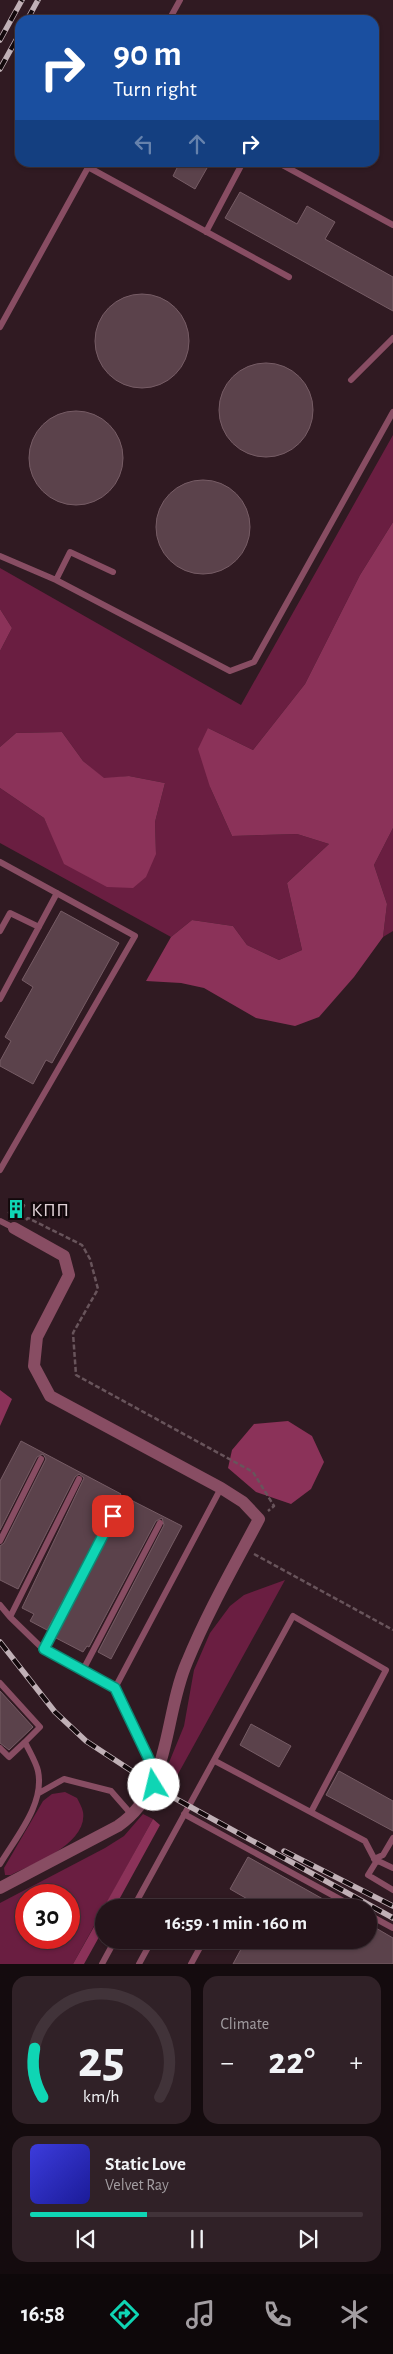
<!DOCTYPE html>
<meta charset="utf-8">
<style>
:root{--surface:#24141a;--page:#302127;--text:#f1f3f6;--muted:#a39ea2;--line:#413339;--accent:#0fd5b4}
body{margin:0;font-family:"Alegreya Sans",sans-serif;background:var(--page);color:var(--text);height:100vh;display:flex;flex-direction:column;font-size:19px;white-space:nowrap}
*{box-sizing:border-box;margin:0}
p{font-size:16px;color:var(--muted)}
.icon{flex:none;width:28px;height:28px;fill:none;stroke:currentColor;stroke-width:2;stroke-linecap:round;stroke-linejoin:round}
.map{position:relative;height:1964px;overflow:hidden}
.panel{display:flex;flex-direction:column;gap:12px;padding:12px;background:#140b0e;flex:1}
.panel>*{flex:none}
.hud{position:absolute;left:15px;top:15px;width:364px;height:152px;border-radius:15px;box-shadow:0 1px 4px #0004,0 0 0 1px var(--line);background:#1a4fa0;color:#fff;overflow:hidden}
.speed{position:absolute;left:15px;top:1884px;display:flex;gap:10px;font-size:25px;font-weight:700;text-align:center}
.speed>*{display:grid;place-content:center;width:65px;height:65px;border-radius:50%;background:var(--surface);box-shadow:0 1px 4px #0004,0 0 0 1px var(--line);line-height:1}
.speed .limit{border:8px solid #d22;background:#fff;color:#111}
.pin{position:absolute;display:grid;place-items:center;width:42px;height:42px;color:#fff;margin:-21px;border-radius:10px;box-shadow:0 2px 8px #0006}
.me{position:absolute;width:55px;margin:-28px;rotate:351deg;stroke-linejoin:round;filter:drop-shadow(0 0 4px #0008)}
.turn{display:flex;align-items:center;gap:18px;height:105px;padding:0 15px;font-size:22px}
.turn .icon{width:65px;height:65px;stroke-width:2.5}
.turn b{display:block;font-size:35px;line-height:42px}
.lanes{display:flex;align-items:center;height:48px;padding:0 15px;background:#0003;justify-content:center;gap:25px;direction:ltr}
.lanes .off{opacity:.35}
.big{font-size:38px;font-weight:700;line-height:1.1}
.panel .card{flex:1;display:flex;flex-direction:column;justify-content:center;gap:8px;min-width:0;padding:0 18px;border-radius:15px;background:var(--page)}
.panel .dial{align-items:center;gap:0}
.dial svg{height:130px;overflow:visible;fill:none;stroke:var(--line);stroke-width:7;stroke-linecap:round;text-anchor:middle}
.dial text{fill:var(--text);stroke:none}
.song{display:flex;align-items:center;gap:15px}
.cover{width:60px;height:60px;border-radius:8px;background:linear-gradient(135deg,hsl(240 70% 55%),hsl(240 70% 35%))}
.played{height:5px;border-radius:2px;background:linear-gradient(90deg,var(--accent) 35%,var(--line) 35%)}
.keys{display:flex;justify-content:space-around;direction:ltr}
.heat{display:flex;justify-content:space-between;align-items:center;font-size:28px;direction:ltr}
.panel .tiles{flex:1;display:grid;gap:12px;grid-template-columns:1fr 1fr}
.card:last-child{grid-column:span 2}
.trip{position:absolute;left:95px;top:1899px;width:282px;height:50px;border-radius:25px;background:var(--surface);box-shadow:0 1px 4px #0004,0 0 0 1px var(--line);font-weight:700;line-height:50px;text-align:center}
.dock{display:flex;height:80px;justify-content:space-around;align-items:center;background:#0e080a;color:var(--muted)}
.dock .icon{width:35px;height:35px}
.dock .selected{color:var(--accent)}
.dock b{font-size:22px;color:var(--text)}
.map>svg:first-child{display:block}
.green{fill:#6a1e41;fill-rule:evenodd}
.forest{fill:#8b3259}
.building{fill:#5b424b;stroke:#765c65}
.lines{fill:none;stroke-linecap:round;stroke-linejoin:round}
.path{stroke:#68545b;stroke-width:2.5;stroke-dasharray:5 2.5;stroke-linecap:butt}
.service{stroke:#884d63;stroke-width:6}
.minor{stroke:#884d63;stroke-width:12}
.rail-casing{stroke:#c0b0b6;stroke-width:5.5}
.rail{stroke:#12080b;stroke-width:4;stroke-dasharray:11;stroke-linecap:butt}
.route-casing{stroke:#0a8a75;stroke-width:12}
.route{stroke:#0fd5b4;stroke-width:9}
.labels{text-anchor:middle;stroke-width:5;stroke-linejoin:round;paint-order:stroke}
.poi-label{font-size:20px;fill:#decfd4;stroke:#12080b;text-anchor:start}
</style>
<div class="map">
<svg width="393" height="1964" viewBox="0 0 393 1964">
<rect width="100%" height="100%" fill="#301a22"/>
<!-- green -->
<path class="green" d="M393 435V522L360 575 305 684 253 750 208 728 210 787 232 836 297 834 329 844 287 883 302 950 279 960 247 945 233 926 192 920 171 937 0 843V788L44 818 52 835 156 854 155 822 165 783 129 776 104 779 83 761 62 732 16 733 0 747V651L12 628 0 609V568L241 705Z
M393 828V931L383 937 387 904 374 865Z
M285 1580 167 1794 159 1787 184 1726 194 1670 210 1633 230 1606 244 1595Z
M65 1792 77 1798C79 1802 82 1807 83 1812 88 1844 33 1864 11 1875H5L4 1868 43 1801 52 1794Z
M143 1814 153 1819 73 1964H0V1903L105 1848 124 1836ZM26 1895H69V1938H26Z"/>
<!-- forest -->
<path class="forest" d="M393 522V828L374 865 387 904 383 937 354 977 319 1017 295 1026 256 1018 204 988 181 983 146 981 171 937 192 920 233 926 247 945 279 960 302 950 287 883 329 844 297 834 232 836 210 787 198 749 208 728 253 750 305 684 360 575Z
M0 609 12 628 0 651Z
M62 732 83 761 104 778 129 776 165 783 155 822 156 854 146 877 133 888 107 887 64 864 44 818 0 788V747L16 733Z
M0 1390 12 1399 0 1426Z
M288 1421 312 1436 324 1462 311 1489 291 1504 256 1492 228 1468 232 1450 254 1424Z
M153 1819 160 1825 115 1907H104Z
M104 1909V1928L84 1964H73Z"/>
<!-- building -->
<path class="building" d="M180 162H197L207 168 195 189 173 176Z
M240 192 297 224 307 206 335 222 325 239 393 277V311L225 218Z
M95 341a47 47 0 1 1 94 0a47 47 0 1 1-94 0Z
M219 410a47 47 0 1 1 94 0a47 47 0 1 1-94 0Z
M29 458a47 47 0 1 1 94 0a47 47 0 1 1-94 0Z
M156 527a47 47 0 1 1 94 0a47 47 0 1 1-94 0Z
M61 911 119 943 52 1063 46 1060 33 1084 0 1066V1061L11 1041 5 1037 33 987 22 980Z
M15 1200 25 1205 18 1219 8 1213Z
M21 1441 121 1494 47 1630 30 1621 34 1614 22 1608 84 1478 79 1474 75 1477 18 1589 0 1580V1546L4 1543 46 1459 43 1454 37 1457 0 1530V1481Z
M127 1498 182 1526 111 1659 98 1652 164 1525 162 1518 156 1521 89 1647 87 1646 83 1652 56 1638V1635Z
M0 1691 33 1727 9 1750 0 1743Z
M251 1724 291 1746 279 1767 240 1745Z
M339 1771 393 1801V1831L326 1795Z
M248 1857 339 1908H263L230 1889Z
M369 1924 393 1938V1964H233L246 1940H369Z"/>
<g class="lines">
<!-- path -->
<path class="path" d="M26 1220 28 1218 82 1245 90 1259 98 1289 73 1333 76 1375 253 1472 274 1506 268 1511
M254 1554 393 1630"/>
<!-- service -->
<path class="service" d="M169 20 180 0
M277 162 393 225
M88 167 289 277
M206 232 243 162
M0 327 91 162
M351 380 393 338
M0 556 56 580 230 671 254 662 393 412
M56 580 70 552 113 572
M0 862 135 936 0 1170
M0 931 10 913 39 927
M0 999 57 893
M0 1221 14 1228
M160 1523 83 1670 115 1688 221 1488
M0 1541 41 1459
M0 1605 10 1617
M43 1649 10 1617 79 1479
M83 1670 43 1649 122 1499
M0 1683 40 1727 25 1742
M115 1688 155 1772
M0 1748 9 1757 25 1742C29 1751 36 1762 38 1771 45 1804 16 1837 0 1864
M215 1761 365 1841 376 1862 368 1875 393 1890
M39 1793 64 1779 111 1791 132 1815
M184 1814 356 1908
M374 1859 383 1855 393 1838
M374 1859 393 1868
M133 1908 293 1616 386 1670 311 1812
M168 1908 170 1903 179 1908
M369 1915 393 1928
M102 1964 115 1940
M139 1964 152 1940
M191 1964 204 1940"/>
<!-- minor -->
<path class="minor" d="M0 1888 118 1826C172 1789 163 1717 187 1662 207 1613 234 1566 259 1519L243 1502 221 1488 50 1396 34 1366 37 1337 69 1275 64 1256 14 1228"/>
<!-- rail casing -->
<g class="rail-casing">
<path id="rail" d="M27 20 38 0
M0 40 22 0
M0 69 20 33
M0 1642 55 1712 86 1741 167 1794 393 1918
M284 1851 393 1906"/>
</g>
<!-- rail -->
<use href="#rail" class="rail"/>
</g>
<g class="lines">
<!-- route casing -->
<g class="route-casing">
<path id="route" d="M113 1516 44 1649 115 1688 157 1776 154 1785"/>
</g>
<!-- route -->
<use href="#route" class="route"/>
</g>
<!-- icons -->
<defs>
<g id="building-bare" transform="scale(1.5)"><path d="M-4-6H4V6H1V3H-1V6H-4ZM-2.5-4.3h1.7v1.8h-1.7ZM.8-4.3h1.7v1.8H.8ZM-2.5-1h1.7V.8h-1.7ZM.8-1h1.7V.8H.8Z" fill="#0fd5b4" stroke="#12080b" stroke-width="2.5" paint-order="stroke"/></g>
</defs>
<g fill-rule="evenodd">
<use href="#building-bare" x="16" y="1209"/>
</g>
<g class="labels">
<!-- poi labels -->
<g class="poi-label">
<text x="31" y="1216">КПП</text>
</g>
</g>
</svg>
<div class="speed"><div class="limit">30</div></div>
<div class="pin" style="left:113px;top:1516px;background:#d93025"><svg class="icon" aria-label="arrive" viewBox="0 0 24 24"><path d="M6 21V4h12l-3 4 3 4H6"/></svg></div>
<svg class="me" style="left:154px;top:1785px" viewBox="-20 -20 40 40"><circle r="19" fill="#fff"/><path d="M0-13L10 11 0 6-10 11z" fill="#0fd5b4"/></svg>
<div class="trip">16:59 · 1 min · 160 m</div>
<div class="hud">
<div class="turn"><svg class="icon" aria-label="right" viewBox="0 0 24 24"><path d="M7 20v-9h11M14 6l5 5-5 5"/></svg><div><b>90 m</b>Turn right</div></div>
<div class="lanes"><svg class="icon off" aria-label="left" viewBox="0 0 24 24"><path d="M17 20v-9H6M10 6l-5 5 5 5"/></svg><svg class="icon off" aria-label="ahead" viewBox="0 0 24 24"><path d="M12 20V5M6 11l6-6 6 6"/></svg><svg class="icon" aria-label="right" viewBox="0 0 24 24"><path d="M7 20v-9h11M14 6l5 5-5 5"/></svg></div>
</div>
</div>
<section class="panel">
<div class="tiles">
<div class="card dial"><svg viewBox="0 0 100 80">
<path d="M14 69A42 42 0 1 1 86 69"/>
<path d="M14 69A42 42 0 0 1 9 39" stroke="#0fd5b4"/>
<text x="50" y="56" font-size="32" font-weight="700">25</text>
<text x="50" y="72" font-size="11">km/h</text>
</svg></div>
<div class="card"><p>Climate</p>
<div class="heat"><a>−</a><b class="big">22°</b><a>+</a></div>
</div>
<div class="card">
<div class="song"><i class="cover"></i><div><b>Static Love</b><p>Velvet Ray</p></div></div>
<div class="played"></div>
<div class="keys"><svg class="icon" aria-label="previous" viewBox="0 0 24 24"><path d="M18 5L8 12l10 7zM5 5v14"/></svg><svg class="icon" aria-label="pause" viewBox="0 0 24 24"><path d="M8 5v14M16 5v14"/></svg><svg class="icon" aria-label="next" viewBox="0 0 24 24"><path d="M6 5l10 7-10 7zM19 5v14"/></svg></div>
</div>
</div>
</section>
<nav class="dock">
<b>16:58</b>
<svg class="icon selected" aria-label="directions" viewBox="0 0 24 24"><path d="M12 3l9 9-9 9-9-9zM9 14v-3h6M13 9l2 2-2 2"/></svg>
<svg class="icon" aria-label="music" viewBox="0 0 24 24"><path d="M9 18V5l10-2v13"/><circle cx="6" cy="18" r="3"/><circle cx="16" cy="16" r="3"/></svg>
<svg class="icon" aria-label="phone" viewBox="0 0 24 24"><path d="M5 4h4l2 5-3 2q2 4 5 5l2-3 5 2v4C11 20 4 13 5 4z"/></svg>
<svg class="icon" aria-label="climate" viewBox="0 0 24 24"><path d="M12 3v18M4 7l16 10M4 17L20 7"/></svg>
</nav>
